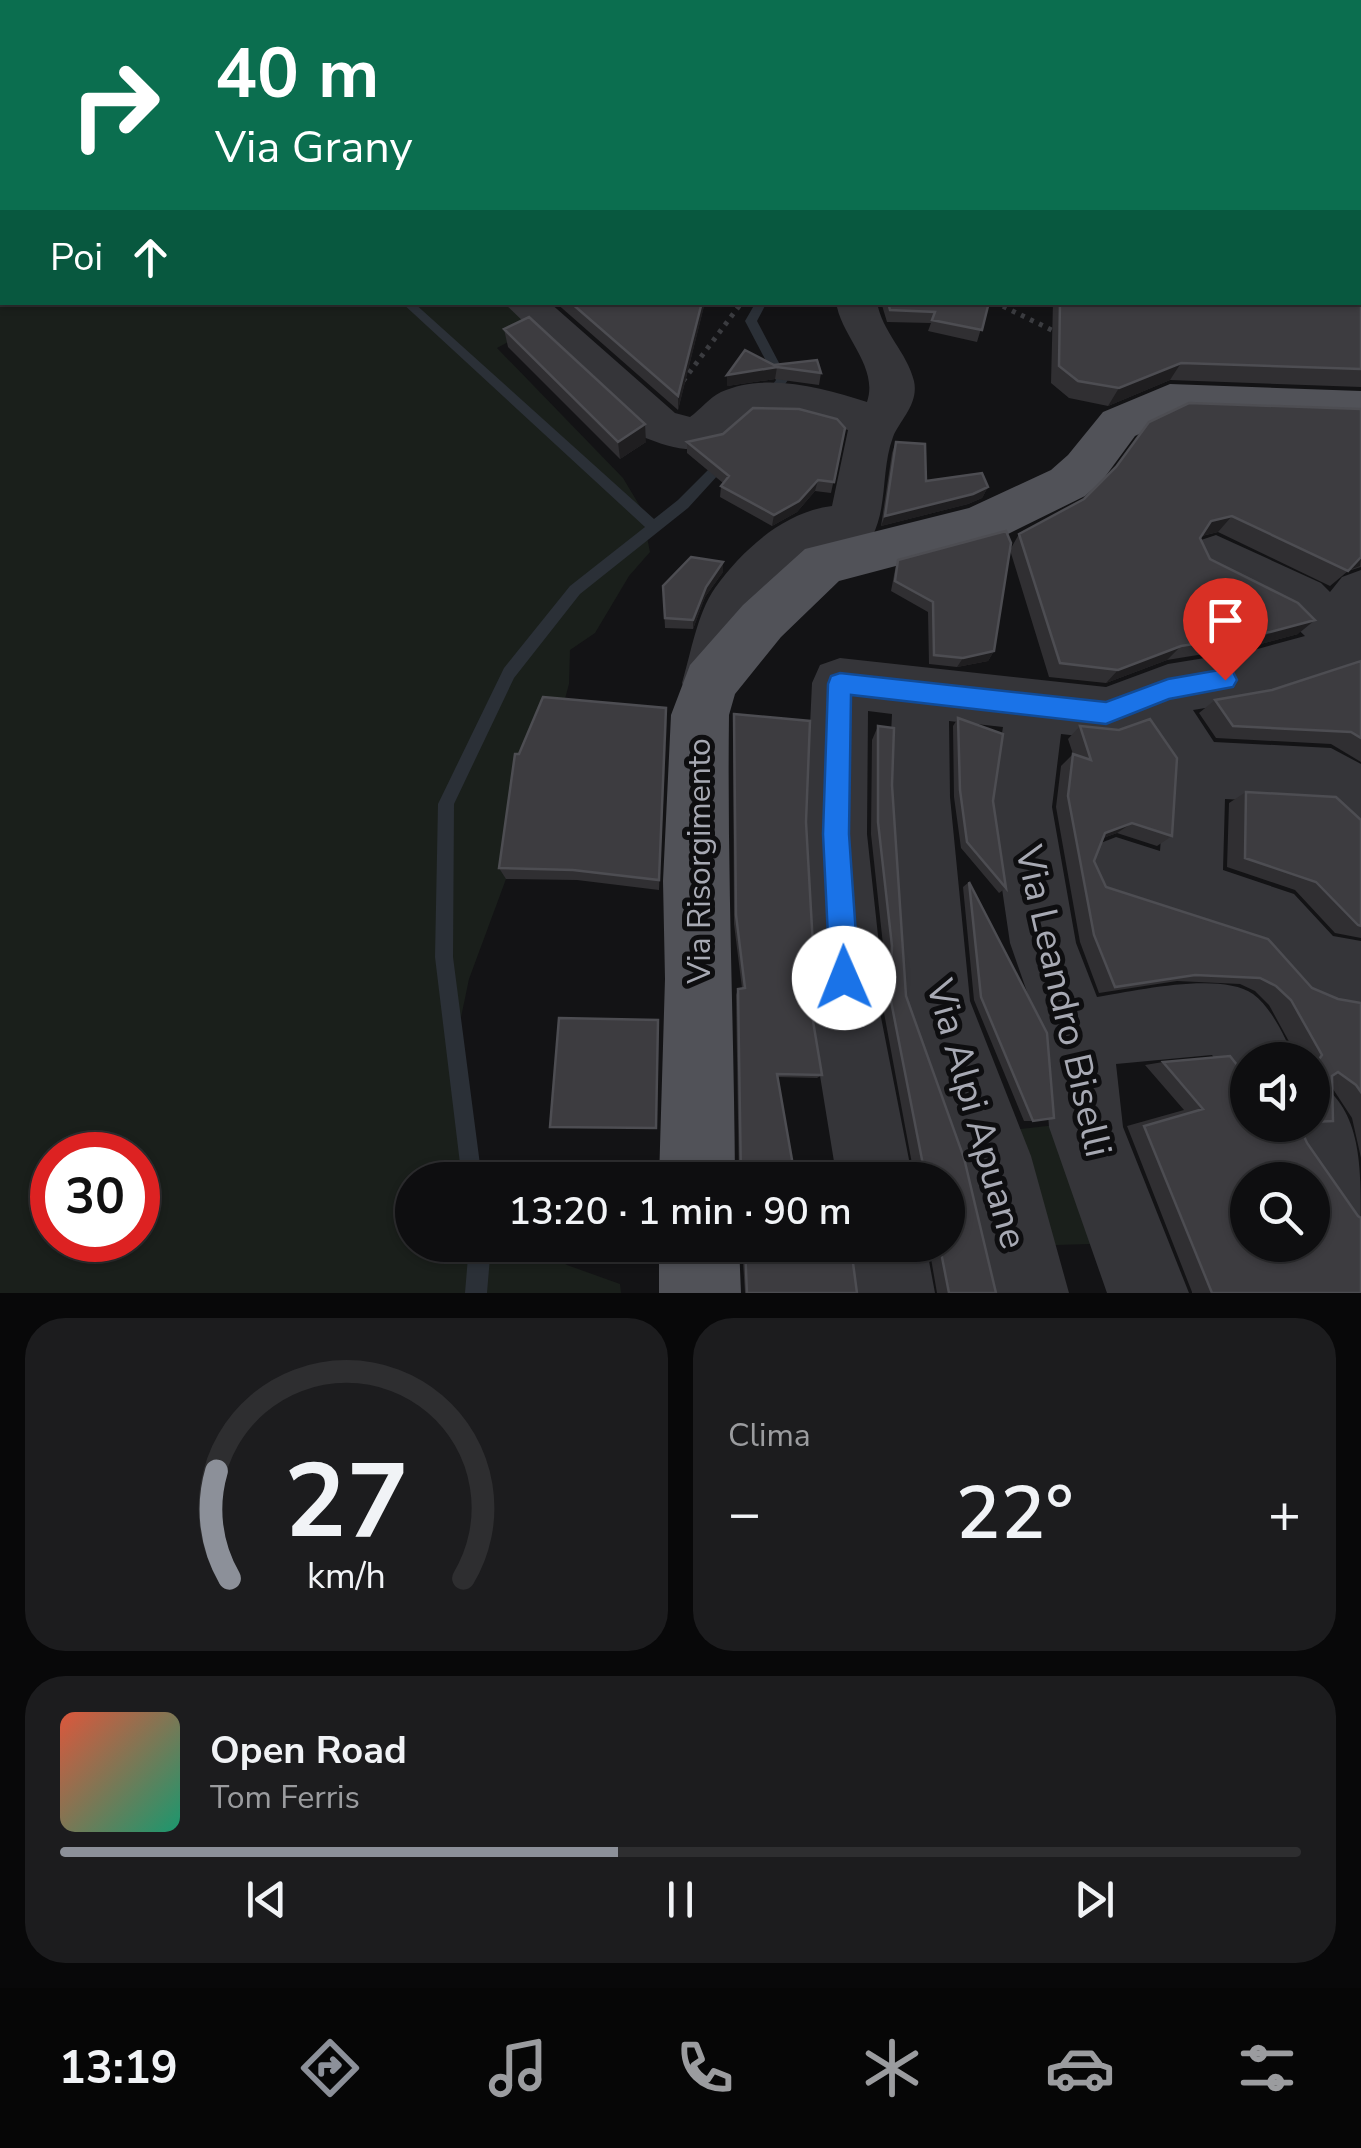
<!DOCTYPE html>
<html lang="it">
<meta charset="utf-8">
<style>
:root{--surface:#0e0e10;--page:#1c1c1e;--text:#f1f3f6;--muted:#9b9c9f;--line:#2e2e30;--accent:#8c9099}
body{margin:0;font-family:"Nunito Sans",sans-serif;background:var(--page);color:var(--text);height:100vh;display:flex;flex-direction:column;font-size:38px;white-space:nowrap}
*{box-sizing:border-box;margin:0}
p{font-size:32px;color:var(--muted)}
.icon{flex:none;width:55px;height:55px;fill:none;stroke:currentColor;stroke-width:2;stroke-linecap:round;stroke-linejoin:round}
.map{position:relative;height:1293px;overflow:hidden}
.sheet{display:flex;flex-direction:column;gap:25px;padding:25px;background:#080809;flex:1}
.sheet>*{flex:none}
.banner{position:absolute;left:0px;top:0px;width:1362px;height:305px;box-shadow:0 2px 8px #0004,0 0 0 2px var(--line);background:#0b6e4f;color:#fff;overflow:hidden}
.tools{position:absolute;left:1230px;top:1042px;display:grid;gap:20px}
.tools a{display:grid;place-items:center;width:100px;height:100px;border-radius:50%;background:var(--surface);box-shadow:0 2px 8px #0004,0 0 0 2px var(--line);font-size:50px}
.speed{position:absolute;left:30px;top:1132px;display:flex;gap:20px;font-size:50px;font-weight:700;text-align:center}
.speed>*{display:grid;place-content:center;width:130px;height:130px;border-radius:50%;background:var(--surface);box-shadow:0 2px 8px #0004,0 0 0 2px var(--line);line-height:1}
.speed .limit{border:15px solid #d22;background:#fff;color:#111}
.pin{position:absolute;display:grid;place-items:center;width:85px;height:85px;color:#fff;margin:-102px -42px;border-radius:50% 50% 50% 0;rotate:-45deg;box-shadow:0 0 10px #0007}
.pin .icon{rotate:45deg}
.me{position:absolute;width:110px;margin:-55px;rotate:359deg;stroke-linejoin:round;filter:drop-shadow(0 0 8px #0008)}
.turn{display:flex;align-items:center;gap:35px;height:210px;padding:0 50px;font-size:45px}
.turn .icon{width:130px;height:130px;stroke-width:2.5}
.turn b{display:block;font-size:70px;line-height:85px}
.then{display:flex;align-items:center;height:95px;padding:0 50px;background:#0003;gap:20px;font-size:38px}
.big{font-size:75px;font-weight:600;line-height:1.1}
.sheet .card{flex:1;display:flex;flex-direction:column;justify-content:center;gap:15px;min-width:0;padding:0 35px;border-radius:40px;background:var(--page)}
.sheet .dial{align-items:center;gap:0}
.dial svg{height:260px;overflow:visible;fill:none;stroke:var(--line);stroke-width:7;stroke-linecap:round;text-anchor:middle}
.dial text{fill:var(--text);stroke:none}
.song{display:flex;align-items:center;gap:30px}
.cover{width:120px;height:120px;border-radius:15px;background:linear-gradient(135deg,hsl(10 70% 55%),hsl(160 70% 35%))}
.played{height:10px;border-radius:5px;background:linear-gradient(90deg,var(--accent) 45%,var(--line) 45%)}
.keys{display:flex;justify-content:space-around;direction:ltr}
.heat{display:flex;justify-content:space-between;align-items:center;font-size:55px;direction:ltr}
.sheet .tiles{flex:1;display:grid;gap:25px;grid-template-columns:1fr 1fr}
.card:last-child{grid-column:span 2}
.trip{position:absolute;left:395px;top:1162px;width:570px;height:100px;border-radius:50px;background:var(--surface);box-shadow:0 2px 8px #0004,0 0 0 2px var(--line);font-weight:600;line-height:100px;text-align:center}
.tab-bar{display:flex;height:160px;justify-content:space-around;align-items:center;background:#060606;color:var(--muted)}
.tab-bar .icon{width:70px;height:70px}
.tab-bar .active{color:var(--accent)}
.tab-bar b{font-size:45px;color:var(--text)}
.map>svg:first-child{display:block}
.green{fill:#1a1f1b;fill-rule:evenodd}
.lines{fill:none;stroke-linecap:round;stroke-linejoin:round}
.stream{fill:#2b3037;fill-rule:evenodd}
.path-far1{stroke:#3b3c40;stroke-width:4;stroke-dasharray:2.5 5;stroke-linecap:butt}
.path{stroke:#3b3c40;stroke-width:5;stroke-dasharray:4 6;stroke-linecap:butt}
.minor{fill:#353539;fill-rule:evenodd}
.major{fill:#515258;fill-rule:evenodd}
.wall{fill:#302f32}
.shaded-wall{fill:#1f1e20}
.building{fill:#3d3c40;stroke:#4d4d52;stroke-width:2.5;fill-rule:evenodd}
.route{fill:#1a73e8;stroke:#114b97;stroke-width:2.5}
.labels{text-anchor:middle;stroke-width:10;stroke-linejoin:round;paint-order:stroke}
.street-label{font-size:32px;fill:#a7a9b3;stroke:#0e0e10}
.near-street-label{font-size:38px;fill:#a7a9b3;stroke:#0e0e10}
</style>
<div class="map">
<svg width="1361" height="1293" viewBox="0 0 1361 1293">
<rect width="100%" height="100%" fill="#131315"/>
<!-- green -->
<path class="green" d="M0 0H218L2 2V302H516L540 325 497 348 623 478 641 508 650 552 629 576 595 633 570 650 569 684 529 831 506 879 469 979 459 1027 460 1134 487 1180H412V1245H540L567 1265 620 1284 621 1293H0ZM52 1155H138V1240H52Z
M536 0H1118L541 2Z
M1074 1123 1123 1243 1023 1246 994 1132Z"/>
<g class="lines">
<!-- stream -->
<path class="stream" d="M411 0H419V2H411Z
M1112 0H1120L1121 2H1113Z
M0 171 2 172V178L0 177Z
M1360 175H1361V181H1360Z
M401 302H413L654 519 678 500 719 459H729L730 462 688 508 580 594 514 678 454 804 453 957 482 1180H462L435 957 438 804 504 668 570 586 645 527Z
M756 302H767L757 321 788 380 773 401 769 402 763 398 776 380 745 321Z
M469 1245H491L487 1293H465Z"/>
<!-- path-far1 -->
<path class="path-far1" d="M952 2 956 0"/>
<!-- path -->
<path class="path" d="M994 302 1056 332
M683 381 742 302"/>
<!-- minor -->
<path class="minor" d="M503 302H549L675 413 690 417C701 409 709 398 721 392 766 372 823 388 867 402 879 366 841 337 836 302H877C882 332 907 352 914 381 919 404 900 420 893 437 881 469 888 506 872 537L831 546 808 556 758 614 730 701 710 708 690 701 682 683C691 653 697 614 715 588 743 549 784 512 832 506L848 430 798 417 751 416C740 423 732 436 721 442 694 456 669 447 643 437Z
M1216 535 1321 583 1330 592 1342 577 1361 570V665L1254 700 1193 710 1214 742 1331 748 1361 764V834L1339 826 1317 804 1225 799 1223 870 1294 894 1333 936 1361 941V1009L1315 1000 1291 990 1250 943 1093 892 1084 869 1093 846 1116 837 1160 851 1166 769 1137 727 1106 739 1061 734 1052 807 1076 943 1097 997C1135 991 1220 971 1253 994 1272 1008 1286 1039 1295 1060H1248V1091L1234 1085 1212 1055 1116 1064 1123 1127 1189 1293H1107L1049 1127 1042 1035 1010 943 990 807 1003 727 949 721 950 797 970 1001 1031 1156 1069 1293H987L955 1156 900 1001 888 797 892 714 868 711 867 834 880 954 878 1002 913 1180H837L808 1002 812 954 805 834 812 683 820 665 840 658 1106 687 1168 664 1254 650 1305 636 1283 615 1198 571 1190 556 1198 541Z
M1312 1078C1361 1106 1361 1161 1361 1222L1334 1211 1286 1141 1279 1125H1312Z
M846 1245H926L935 1293H853Z"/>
<!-- major -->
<path class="major" d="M1170 384 1361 391V423L1176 416 1135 436 1102 481 1085 496 998 539 839 581 781 637 735 694 729 715C727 870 734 1025 735 1180H659L665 979 663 881 671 715 690 665 743 605 805 549 969 508 1051 470 1068 455 1103 412Z
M659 1245H739L741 1293H659Z"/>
</g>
<!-- wall -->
<path class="wall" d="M1361 279V387L1170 380 1108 406 1069 398 1051 383 1053 302H1301L1305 305 1360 302Z
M555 302H705L678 410Z
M881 302H989L977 342 928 331 931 323 887 322Z
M504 329 646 442 620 459 508 347Z
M774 365 821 373 819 385 775 379 727 386Z
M1361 409V567L1348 571 1330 586 1218 532 1202 536 1200 538 1210 559 1298 634 1253 646 1167 660 1106 683 1049 677 1010 550 1019 534Z
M845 428 831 493 815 491 797 512 772 526 720 497 721 486 723 483 687 453V442Z
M896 442 926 481 988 487 982 498 968 504 881 526 892 453Z
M898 560 994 651 988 661 957 667 929 664 928 612 891 591 895 570Z
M723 572 705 597 693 629 665 628 663 586Z
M1361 661V762L1331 744 1216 738 1199 713 1215 700 1272 690Z
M666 708 659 890 577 880 506 879 499 868 519 754Z
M734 714 806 822 809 997 822 1075 817 1078 777 1077 795 1175 832 1174 839 1176 841 1180H739L736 995 738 989 742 988 734 924 733 729Z
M958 718 1006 888 999 893 961 848 954 797 953 726Z
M878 726 892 785 906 996 996 1293H937L929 1247 851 1248 857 1293H745L742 1247 948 1180H915L882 1002 884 954 871 834 872 740Z
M1080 726 1172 836 1157 846 1117 833 1103 838 1094 861 1106 887 1312 988 1338 999 1361 1003V1158L1352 1118 1333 1089 1312 1122V1060H1297L1298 1058 1269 1005 1255 991 1240 984 1177 981 1099 993 1080 942 1056 807 1061 766 1073 754 1068 739Z
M1246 792 1361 820V938L1335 933 1295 890 1227 867 1229 803Z
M969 882 1033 1121H1024L974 1000 963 887Z
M1163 1062 1361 1293H1192V1292L1127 1126 1184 1110 1145 1065Z"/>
<!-- shaded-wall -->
<path class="shaded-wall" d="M702 302H705L678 410V396Z
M1181 363 1170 380 1108 406 1119 388Z
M777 367 775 379 727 386V375Z
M645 424 646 442 620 459 618 442Z
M818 480 815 491 797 512 772 526 774 515Z
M988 487 982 498 968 504 881 526 885 516Z
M1232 516 1218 532 1197 537 1211 521Z
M1361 557 1360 566 1347 571 1345 570Z
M723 562V572L705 597 693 629V620L706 587Z
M1315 620 1298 634 1253 646 1270 632Z
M1181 646 1167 660 1106 683 1118 670Z
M994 651 988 661 957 667 963 658Z
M666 708 667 723 659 890V880Z
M1132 823 1117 833 1092 842 1105 833Z
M658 1020 659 1025 657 1129 656 1128Z"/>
<!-- building -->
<path class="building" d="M1361 279V369L1181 363 1119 388 1078 381 1059 366 1060 302H1301L1305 305 1307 302H1360Z
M570 302H702L678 396Z
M888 302H989L982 330 932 320 935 312 890 310Z
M529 317 645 424 618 442 504 329Z
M745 350 774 365 817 360 821 373 777 367 727 375Z
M1189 403 1361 409V557L1348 571 1232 516 1211 521 1200 538 1210 559 1298 603 1315 620 1270 632 1181 646 1118 670 1060 663 1019 534 1084 499 1116 467 1149 422Z
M753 408 799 409 837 419 845 428 834 482 818 480 799 501 774 515 721 486 729 476 687 442 723 434Z
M896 442 925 444 926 481 982 473 988 487 973 494 885 516Z
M1006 531 1011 543 994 651 963 658 934 655 933 602 895 581 898 560Z
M691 557 723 562 706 587 693 620 665 618 663 586Z
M1361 661V738L1351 732 1233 726 1215 700 1272 690Z
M543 697 666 708 659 880 573 870 499 868 515 754H519Z
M734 714 810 721 806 822 813 946 809 997 822 1075 777 1074 795 1177 839 1176 841 1180H741L738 989 745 988 736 915Z
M958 718 1003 734 993 801 1006 888 967 842 960 790Z
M1150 719 1177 758 1172 836 1132 823 1105 833 1094 861 1106 887 1268 939 1312 988 1338 999 1361 1003V1092L1356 1085 1338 1072 1332 1076 1333 1121 1312 1122V1061H1318L1322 1055 1291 1000 1276 986 1260 978 1195 975 1115 987 1094 935 1068 796 1073 754 1091 760 1080 726 1119 730Z
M878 726 894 728 892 785 906 996 964 1158 996 1293H949L940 1247 851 1248 857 1293H747L745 1247 733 1245H948V1180H926L890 996 892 946 878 822Z
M1246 792 1336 797 1361 820V926L1358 925 1316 882 1245 858Z
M969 882 1047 1033 1054 1118 1033 1121 981 997Z
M559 1018 658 1020 656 1128 550 1127Z
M1230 1056 1248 1079V1125H1299L1307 1143 1358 1216 1361 1218V1293H1212L1144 1126 1203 1109 1163 1062ZM1248 1180H1312V1245H1248Z"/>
<!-- route -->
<path class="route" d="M1225 669 1233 672 1237 680 1233 687 1169 699 1106 724 851 695 849 834 859 978 854 988 844 992 835 988 830 978 823 834 828 684 831 676 840 673 1106 702 1168 679Z"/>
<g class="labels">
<!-- street labels -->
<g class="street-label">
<text transform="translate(699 861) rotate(-90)" y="11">Via Risorgimento</text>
</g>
<!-- near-street labels -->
<g class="near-street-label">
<text transform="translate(1064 1001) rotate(77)" y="13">Via Leandro Biselli</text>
<text transform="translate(977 1114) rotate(74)" y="13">Via Alpi Apuane</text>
</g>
</g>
</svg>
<div class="tools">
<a><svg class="icon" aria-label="sound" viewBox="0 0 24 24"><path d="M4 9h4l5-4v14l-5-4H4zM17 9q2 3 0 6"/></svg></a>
<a><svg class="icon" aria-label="search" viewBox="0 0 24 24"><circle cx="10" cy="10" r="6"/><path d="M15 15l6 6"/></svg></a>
</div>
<div class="speed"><div class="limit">30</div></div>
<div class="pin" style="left:1225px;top:680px;background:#d93025"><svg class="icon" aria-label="arrive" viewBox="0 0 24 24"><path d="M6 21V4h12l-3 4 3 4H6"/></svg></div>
<svg class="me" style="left:844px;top:978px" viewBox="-20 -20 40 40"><circle r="19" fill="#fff"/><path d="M0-13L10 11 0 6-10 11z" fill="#1a73e8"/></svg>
<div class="trip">13:20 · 1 min · 90 m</div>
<div class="banner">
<div class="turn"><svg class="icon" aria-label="right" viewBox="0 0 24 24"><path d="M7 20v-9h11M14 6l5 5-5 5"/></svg><div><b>40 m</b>Via Grany</div></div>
<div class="then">Poi<svg class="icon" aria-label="ahead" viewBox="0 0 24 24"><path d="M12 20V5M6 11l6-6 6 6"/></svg></div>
</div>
</div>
<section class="sheet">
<div class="tiles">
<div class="card dial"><svg viewBox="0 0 100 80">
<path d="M14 69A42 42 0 1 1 86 69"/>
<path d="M14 69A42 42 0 0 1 10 36" stroke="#8c9099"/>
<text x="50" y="56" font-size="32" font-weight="700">27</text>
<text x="50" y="72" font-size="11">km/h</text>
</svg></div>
<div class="card"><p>Clima</p>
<div class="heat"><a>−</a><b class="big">22°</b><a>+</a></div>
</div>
<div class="card">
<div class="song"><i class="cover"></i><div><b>Open Road</b><p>Tom Ferris</p></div></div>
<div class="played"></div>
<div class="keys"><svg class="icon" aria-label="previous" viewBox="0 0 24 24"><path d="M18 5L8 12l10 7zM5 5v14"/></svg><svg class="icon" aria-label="pause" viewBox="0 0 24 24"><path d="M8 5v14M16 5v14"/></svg><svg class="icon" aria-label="next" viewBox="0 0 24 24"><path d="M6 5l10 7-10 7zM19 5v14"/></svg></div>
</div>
</div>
</section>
<nav class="tab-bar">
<b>13:19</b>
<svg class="icon active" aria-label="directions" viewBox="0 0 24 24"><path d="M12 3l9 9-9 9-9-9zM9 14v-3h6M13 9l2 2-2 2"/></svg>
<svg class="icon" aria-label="music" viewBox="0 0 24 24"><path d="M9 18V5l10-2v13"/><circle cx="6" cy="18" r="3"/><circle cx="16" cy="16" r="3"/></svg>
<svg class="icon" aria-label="phone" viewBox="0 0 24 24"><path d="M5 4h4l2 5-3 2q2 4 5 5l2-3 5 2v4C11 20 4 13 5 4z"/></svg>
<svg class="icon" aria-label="climate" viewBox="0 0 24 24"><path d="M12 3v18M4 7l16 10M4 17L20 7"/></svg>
<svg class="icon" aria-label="car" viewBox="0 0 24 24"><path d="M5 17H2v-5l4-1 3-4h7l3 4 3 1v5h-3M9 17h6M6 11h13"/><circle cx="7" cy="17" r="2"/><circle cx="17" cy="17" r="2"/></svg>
<svg class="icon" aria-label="filters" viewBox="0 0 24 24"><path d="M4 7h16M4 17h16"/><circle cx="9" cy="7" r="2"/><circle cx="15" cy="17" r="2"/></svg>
</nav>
